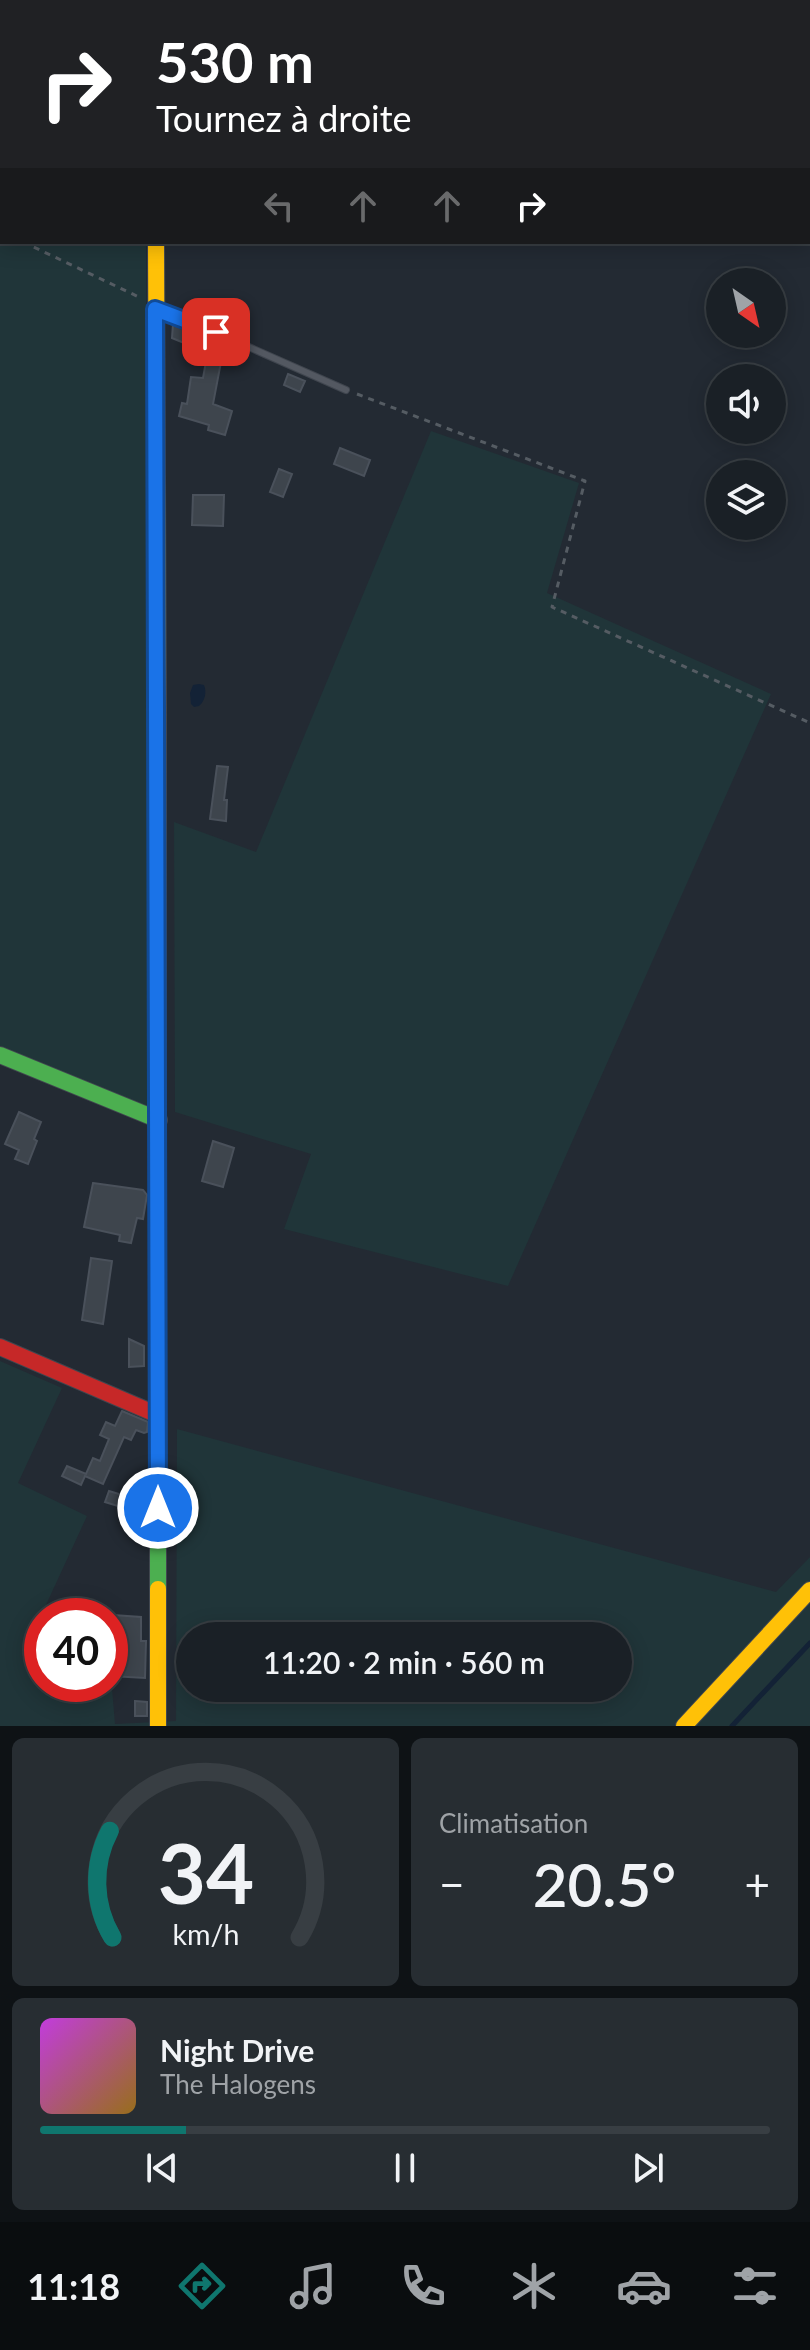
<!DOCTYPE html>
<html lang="fr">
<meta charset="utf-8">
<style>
:root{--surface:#1a2026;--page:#272d32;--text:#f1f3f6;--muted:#9fa3a7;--line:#383e43;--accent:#0f766e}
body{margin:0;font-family:Lato,sans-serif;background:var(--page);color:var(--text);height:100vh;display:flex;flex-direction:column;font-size:30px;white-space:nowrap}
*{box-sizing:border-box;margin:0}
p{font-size:26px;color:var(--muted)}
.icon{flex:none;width:44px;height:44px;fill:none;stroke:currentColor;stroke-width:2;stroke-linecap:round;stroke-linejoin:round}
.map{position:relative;height:1726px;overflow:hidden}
.sheet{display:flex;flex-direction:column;gap:12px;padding:12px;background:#0e1215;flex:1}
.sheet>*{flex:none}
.hud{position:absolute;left:0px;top:0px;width:810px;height:244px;box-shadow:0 4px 20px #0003,0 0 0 2px var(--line);background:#202124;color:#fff;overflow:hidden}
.needle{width:52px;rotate:146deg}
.fabs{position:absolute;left:706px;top:268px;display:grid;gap:16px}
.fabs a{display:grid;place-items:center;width:80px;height:80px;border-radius:50%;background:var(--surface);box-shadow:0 4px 20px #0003,0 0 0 2px var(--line);font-size:40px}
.speed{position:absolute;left:24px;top:1598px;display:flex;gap:16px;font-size:40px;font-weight:700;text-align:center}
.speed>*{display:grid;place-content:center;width:104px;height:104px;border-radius:50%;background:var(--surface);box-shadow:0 4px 20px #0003,0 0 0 2px var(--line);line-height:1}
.speed .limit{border:12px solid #d22;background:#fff;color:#111}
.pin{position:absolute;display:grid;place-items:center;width:68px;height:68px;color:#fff;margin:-34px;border-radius:16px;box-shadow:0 4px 12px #0006}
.me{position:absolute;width:88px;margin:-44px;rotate:0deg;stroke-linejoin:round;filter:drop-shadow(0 0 6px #0008)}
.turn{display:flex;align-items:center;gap:28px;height:168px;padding:0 24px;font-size:36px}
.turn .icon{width:104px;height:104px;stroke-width:2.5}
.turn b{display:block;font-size:56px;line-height:68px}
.lanes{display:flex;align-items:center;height:76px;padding:0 24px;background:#0003;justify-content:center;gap:40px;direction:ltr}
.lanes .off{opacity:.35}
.big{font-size:60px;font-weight:600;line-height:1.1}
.sheet .tile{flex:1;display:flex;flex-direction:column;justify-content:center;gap:12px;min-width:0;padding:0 28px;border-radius:12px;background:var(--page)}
.sheet .dial{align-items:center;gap:0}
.dial svg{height:208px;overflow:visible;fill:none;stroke:var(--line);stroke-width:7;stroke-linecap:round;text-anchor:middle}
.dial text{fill:var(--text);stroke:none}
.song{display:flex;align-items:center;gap:24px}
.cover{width:96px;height:96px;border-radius:12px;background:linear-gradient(135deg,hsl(290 70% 55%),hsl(40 70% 35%))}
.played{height:8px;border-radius:4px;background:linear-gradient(90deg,var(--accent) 20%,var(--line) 20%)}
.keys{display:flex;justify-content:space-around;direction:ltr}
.heat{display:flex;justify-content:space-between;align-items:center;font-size:44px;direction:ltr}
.sheet .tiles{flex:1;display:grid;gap:12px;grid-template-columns:1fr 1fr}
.tile:last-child{grid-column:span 2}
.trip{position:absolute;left:176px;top:1622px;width:456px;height:80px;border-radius:40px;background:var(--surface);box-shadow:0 4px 20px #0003,0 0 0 2px var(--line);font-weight:600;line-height:80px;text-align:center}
.menu{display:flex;height:128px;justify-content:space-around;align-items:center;background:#0a0d0f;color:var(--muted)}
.menu .icon{width:56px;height:56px}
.menu .selected{color:var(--accent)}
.menu b{font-size:36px;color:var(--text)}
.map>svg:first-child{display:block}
.green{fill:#203539;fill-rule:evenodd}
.water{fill:#132236}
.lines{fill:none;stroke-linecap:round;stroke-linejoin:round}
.stream{stroke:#132236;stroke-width:5}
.building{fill:#3e454d;stroke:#4a515b;stroke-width:2}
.lane-casing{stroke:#40464f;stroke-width:8}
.street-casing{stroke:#40464f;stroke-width:14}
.fast-casing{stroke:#40464f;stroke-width:18}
.slow-casing{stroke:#40464f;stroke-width:18}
.jam-casing{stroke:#40464f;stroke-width:18}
.path{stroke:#555c63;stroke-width:3;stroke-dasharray:6 6;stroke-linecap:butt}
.lane{stroke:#535861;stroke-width:6}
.street{stroke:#535861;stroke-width:12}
.fast{stroke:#4caf50;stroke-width:16}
.slow{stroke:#ffc107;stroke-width:16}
.jam{stroke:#c62828;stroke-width:16}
.route-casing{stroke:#114b97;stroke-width:20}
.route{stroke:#1a73e8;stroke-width:14}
</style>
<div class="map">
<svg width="810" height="1726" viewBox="0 0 810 1726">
<rect width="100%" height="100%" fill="#232a33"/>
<!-- green -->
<path class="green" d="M0 0 22 2H2V242H146L148 1050 153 1113 0 1046Z
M710 0H810V71L808 2Z
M431 431 579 483 547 593 771 694 508 1286 284 1229 311 1154 175 1112 174 822 256 852Z
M0 1361 62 1388 18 1483 87 1516 22 1657 42 1661V1684H110L111 1676 115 1724 176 1721 177 1429 776 1592 810 1557V1726H0ZM190 1636H618V1688H190Z"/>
<!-- water -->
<path class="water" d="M199 684 204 685C207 692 205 701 199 706L194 707 191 704 190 693 193 685Z"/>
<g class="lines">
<!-- stream -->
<path class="stream" d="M732 1726 810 1643"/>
</g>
<!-- building -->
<path class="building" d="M173 324 197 335 189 345 172 338Z
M210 340 224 346 213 404 232 411 225 435 208 430 209 425 179 416 182 403 187 404 191 377 203 378Z
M288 374 305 381 300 392 284 385Z
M340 448 370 460 364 476 334 464Z
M279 469 292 474 283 497 270 492Z
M193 495H224L223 526 192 525Z
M217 766 228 767 224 800H227L226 821 210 819Z
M19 1112 41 1122 34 1139 37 1141 28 1164 15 1159 19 1150 5 1144Z
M213 1141 234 1148 223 1187 202 1181Z
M93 1183 143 1190 147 1195 143 1219 137 1218 131 1243 119 1241 120 1235 84 1227Z
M91 1258 112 1261 103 1324 82 1320Z
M129 1339 144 1346V1366L129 1367Z
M122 1411 148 1422 147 1432 144 1433 136 1430 131 1440 124 1437 103 1484 85 1476 81 1485 62 1476 67 1466 86 1474 93 1458 100 1461 109 1439 100 1435 106 1422 115 1426Z
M147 1470V1515L105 1502 109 1491 129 1497 130 1492 139 1495Z
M68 1601H92V1614L68 1615Z
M113 1615 141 1617V1641H146L145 1678 111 1676Z
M135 1701 147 1702V1716H135Z"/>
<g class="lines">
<!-- lane casing -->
<g class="lane-casing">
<path id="lane" d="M159 310 190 321 346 390"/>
</g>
<!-- street casing -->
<g class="street-casing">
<path id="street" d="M582 0 586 2"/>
</g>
<!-- fast casing -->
<g class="fast-casing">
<path id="fast" d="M156 0V2
M808 89 810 91
M158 710V1589
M0 1055 159 1120"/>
</g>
<!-- slow casing -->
<g class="slow-casing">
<path id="slow" d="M680 0 683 2
M156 242 158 710
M158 1726V1589
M684 1726 810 1590"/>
</g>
<!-- jam casing -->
<g class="jam-casing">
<path id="jam" d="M0 1347 158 1415"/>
</g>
<!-- path -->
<path class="path" d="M0 231 2 232
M23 242 141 298
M357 394 585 481 552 607 810 723"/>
<!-- lane -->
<use href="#lane" class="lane"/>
<!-- street -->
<use href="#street" class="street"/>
<!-- fast -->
<use href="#fast" class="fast"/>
<!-- slow -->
<use href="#slow" class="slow"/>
<!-- jam -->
<use href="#jam" class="jam"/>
</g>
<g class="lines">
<!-- route casing -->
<g class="route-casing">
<path id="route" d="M158 1508 155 309 216 332"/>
</g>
<!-- route -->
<use href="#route" class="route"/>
</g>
</svg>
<div class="fabs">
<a><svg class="needle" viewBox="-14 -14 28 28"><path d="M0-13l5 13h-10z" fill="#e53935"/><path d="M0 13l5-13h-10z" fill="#9fa3a7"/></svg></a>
<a><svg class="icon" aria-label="sound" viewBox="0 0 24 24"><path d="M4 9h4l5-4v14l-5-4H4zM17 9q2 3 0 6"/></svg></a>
<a><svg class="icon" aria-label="layers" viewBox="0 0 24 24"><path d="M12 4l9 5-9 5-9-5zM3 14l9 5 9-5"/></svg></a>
</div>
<div class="speed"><div class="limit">40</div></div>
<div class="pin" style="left:216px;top:332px;background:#d93025"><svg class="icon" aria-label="arrive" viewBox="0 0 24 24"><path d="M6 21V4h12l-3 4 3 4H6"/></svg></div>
<svg class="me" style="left:158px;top:1508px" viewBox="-20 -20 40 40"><circle r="17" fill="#1a73e8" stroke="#fff" stroke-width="3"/><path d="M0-11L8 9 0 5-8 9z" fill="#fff"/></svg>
<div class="trip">11:20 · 2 min · 560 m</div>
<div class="hud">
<div class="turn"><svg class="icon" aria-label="right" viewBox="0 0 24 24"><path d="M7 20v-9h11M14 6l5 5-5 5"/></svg><div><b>530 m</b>Tournez à droite</div></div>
<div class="lanes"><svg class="icon off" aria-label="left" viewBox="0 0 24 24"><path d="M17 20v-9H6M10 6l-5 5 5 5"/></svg><svg class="icon off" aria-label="ahead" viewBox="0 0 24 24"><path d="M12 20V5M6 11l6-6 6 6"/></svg><svg class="icon off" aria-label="ahead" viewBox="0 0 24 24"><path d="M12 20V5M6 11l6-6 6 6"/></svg><svg class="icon" aria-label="right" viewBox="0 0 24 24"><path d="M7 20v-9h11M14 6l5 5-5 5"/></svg></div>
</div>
</div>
<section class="sheet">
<div class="tiles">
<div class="tile dial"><svg viewBox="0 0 100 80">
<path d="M14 69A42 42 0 1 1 86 69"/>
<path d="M14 69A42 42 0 0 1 13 28" stroke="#0f766e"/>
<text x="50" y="56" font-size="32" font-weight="700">34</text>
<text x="50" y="72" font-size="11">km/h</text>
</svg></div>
<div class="tile"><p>Climatisation</p>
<div class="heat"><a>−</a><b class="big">20.5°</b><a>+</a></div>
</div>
<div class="tile">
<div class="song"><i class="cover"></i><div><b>Night Drive</b><p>The Halogens</p></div></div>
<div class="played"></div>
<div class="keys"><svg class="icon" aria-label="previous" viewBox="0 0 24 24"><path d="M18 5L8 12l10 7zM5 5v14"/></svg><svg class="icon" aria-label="pause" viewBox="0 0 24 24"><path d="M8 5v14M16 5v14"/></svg><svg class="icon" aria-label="next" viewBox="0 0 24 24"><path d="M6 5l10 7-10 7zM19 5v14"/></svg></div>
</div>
</div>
</section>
<nav class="menu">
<b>11:18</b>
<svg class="icon selected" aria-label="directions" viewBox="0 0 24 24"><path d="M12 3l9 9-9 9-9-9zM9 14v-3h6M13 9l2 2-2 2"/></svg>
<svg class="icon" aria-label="music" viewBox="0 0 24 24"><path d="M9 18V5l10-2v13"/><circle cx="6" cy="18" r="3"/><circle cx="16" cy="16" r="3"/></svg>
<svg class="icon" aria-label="phone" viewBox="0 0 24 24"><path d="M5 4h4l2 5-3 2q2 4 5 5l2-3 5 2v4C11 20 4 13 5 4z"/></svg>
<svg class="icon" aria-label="climate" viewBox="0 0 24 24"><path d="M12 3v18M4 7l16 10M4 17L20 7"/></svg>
<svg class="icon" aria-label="car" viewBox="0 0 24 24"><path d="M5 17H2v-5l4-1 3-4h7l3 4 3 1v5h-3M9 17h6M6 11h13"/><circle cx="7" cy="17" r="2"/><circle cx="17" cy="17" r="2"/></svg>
<svg class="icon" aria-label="filters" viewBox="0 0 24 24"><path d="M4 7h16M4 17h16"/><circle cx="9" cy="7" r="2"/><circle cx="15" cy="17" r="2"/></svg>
</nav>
